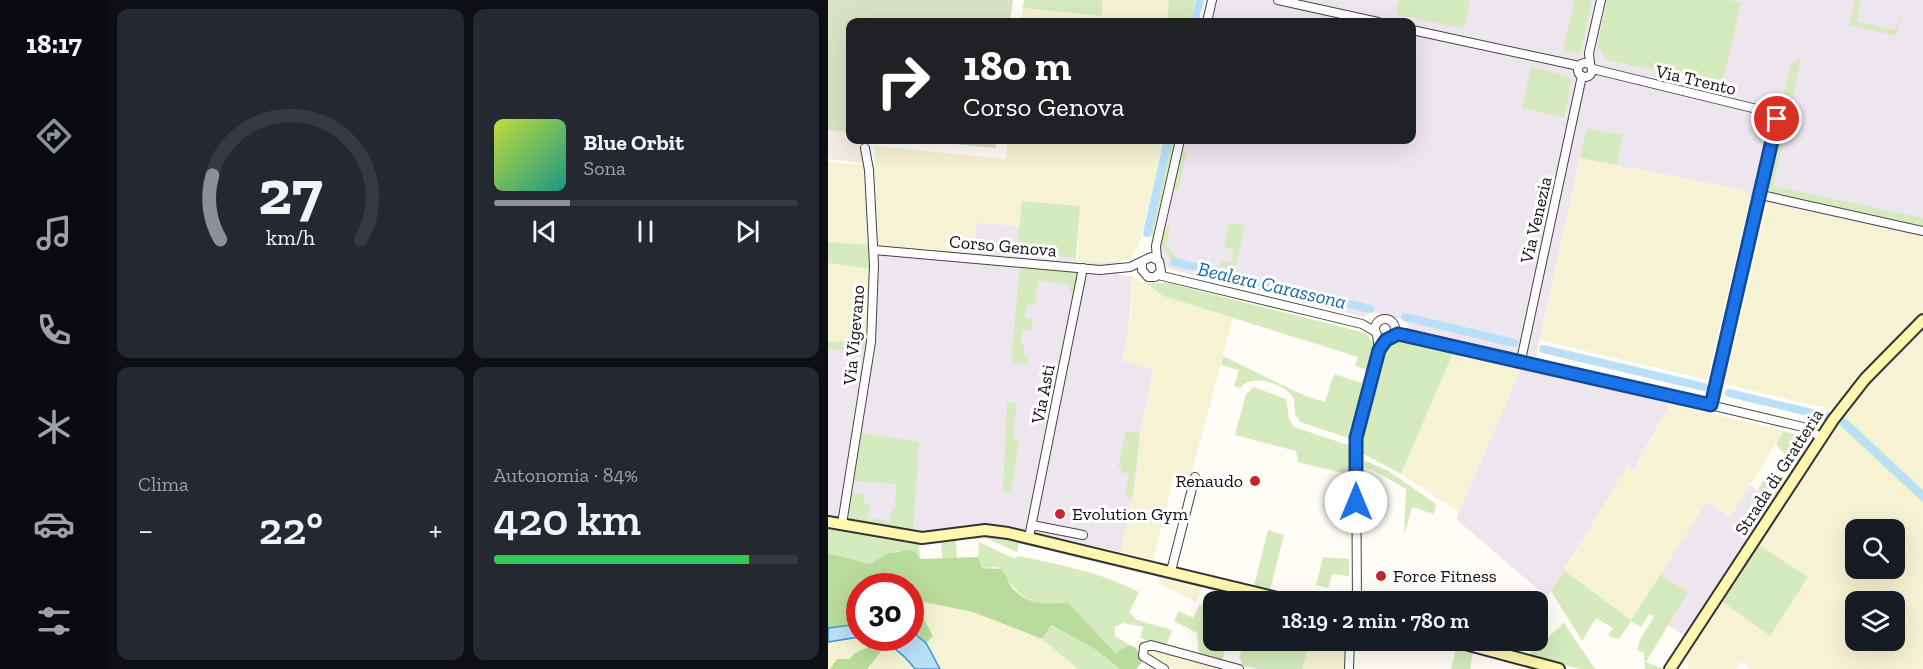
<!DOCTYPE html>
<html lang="it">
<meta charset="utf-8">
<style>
:root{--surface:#171b24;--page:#242831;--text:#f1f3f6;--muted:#9ea1a6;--line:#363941;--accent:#8c9099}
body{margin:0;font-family:"Zilla Slab",serif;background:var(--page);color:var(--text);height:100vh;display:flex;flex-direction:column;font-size:22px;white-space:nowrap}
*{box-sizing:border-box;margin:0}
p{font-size:20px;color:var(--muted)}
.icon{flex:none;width:33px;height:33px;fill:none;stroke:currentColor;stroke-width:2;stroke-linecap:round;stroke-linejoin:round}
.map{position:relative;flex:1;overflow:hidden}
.details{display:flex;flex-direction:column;gap:9px;padding:9px;background:#0d0f14;width:720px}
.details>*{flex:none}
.banner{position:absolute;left:18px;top:18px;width:570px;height:126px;border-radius:12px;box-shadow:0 6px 24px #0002;background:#202124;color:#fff;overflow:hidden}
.fabs{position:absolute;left:1017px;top:519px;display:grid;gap:12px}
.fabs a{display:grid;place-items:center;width:60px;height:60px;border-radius:12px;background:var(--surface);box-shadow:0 6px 24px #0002;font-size:30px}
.speed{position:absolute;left:18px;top:573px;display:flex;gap:12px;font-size:30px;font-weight:700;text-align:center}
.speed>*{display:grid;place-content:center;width:78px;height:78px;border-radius:50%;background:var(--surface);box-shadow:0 6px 24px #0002;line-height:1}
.speed .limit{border:9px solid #d22;background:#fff;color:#111}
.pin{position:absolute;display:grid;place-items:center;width:51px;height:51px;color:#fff;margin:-26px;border:3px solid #fff;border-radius:50%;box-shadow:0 2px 6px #0007}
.me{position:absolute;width:66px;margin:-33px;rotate:0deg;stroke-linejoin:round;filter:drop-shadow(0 0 4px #0008)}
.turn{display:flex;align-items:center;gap:21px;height:126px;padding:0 18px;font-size:27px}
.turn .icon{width:78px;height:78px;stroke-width:2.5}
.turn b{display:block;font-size:42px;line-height:51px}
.big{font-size:45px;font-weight:600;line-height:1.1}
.details .widget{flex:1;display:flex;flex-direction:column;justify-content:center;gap:9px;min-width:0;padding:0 21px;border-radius:12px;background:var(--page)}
.details .dial{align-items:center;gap:0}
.dial svg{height:156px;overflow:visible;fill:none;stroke:var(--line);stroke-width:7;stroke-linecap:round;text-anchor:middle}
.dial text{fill:var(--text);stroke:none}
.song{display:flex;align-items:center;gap:18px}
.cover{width:72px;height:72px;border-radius:9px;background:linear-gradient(135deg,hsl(70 70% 55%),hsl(170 70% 35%))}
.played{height:6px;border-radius:3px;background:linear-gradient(90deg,var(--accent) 25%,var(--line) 25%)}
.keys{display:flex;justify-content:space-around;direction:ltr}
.heat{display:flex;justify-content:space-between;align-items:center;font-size:33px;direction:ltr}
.charge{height:9px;border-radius:4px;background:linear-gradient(90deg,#34c759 84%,var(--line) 0)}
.details .tiles{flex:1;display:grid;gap:9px;grid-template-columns:repeat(2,1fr)}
.trip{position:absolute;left:375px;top:591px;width:345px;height:60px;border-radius:12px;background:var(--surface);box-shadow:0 6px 24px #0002;font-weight:600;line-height:60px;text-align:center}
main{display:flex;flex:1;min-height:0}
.menu{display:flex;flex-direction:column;width:108px;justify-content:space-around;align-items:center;background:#090b0e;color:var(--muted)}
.menu .icon{width:42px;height:42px}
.menu .active{color:var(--accent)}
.menu b{font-size:27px;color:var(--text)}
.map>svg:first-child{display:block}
.industrial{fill:#eee6ef}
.farmland{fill:#f6f3d4;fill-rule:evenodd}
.green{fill:#d5ebbd}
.forest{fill:#b9dc9c}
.cemetery{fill:#d9e3c4}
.plaza{fill:#f1ede2}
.water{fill:#b9e0f7;stroke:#3f96cf;stroke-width:1.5}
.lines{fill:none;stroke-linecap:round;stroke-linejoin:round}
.canal{stroke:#b9e0f7;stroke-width:8}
.street-casing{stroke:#444;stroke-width:10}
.secondary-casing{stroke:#333;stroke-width:14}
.street{stroke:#fff;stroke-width:8}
.secondary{stroke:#fff6b0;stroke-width:10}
.route-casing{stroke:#114b97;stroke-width:15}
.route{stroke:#1a73e8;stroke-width:10}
.poi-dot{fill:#c4262e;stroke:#fff;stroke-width:2}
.labels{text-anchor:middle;stroke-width:6;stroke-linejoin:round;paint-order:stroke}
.street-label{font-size:18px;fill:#111;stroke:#fff}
.poi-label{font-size:18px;fill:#111;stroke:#fff;text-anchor:start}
.water-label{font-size:20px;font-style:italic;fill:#1768a6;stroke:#fff}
</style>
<main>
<nav class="menu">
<b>18:17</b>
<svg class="icon active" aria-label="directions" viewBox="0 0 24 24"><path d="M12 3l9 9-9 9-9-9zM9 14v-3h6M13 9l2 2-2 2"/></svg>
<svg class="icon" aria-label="music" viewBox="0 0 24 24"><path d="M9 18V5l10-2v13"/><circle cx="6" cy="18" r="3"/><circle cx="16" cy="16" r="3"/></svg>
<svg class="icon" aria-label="phone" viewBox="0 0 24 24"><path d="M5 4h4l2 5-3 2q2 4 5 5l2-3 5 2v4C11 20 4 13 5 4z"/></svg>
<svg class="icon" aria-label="climate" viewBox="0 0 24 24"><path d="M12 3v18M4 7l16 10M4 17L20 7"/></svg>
<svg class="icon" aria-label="car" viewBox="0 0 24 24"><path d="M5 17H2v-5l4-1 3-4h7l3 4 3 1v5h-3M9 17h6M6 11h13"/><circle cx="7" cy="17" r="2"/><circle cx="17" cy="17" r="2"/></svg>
<svg class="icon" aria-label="filters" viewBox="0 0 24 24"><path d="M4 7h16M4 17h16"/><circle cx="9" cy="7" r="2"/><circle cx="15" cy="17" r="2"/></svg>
</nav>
<section class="details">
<div class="tiles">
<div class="widget dial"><svg viewBox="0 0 100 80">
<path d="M14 69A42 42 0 1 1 86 69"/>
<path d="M14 69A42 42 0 0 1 10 36" stroke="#8c9099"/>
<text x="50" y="56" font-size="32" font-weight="700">27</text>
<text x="50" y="72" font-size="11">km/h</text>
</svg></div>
<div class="widget">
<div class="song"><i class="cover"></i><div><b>Blue Orbit</b><p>Sona</p></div></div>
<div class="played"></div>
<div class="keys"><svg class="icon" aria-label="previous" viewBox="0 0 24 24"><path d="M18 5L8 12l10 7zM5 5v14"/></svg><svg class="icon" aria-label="pause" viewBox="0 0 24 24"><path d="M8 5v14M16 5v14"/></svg><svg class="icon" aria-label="next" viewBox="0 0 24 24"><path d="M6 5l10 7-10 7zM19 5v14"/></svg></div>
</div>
<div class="widget"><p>Clima</p>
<div class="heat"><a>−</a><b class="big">22°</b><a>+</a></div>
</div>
<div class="widget"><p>Autonomia · 84%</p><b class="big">420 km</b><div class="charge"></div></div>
</div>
</section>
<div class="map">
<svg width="1095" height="669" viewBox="0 0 1095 669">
<rect width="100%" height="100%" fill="#fffdf5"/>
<!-- industrial -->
<path class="industrial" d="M378 0H1095V237L922 199 919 191 752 158 705 370 842 404 806 469 800 466 719 597 628 519 693 368 577 342 581 325 574 319 543 312 536 317 341 269 322 248 347 140H584V22H373Z
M148 222 192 226 190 253 248 258 249 262H291L290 275 304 276 301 327 326 368 312 434 309 475 293 552 173 526 151 525 88 533 0 517V342L38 340 42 245 145 253Z
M922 485 945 500 858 636 839 625 859 592 832 575 878 502 902 517Z"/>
<!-- farmland -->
<path class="farmland" d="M274 0H341L339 22H193L195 8 274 16Z
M180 140H336L311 245 303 258 291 262 249 263 252 206 194 201 192 226 148 223 145 253 49 246 44 166H47V146L177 159Z
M752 158 919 191 922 199 879 380 712 340Z
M0 162 36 165 42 245 0 242Z
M940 203 1095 237V314L1040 369 1006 410 897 384Z
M0 263 42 269 38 340 0 342Z
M304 276 335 296 405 318 362 480 346 476 325 560 293 552 309 475 312 434 326 369 294 361 303 312Z
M1095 325V490L1014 414Z
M625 353 693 368 631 512 573 474Z
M842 404 956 431 902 517 878 503 803 620 736 570 800 466 807 468Z
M1008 422 1095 503V669H922L914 662 907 669H860L858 653 892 600 942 635 928 543ZM1028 530H1066V568H1028ZM1028 602H1066V640H1028Z
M334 575 375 586 368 602 330 583Z
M86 600 145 612 214 639 250 669H112L98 643 105 635Z
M31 637 45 638 65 646 78 656 87 669H0V642Z
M482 641H519L518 669H474Z
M321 650H327L393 669H343L323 659 319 653Z"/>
<!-- green -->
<path class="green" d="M196 0H274V16L195 8Z
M341 0H367L362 22H339Z
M571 0H642L636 29 568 14Z
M746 0H764L752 54 735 51Z
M779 0H901L913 3 894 85 779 60 769 46Z
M1027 0H1033L1029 21 1067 30 1077 0 1068 36 1021 25Z
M973 58 964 101 955 98 963 63Z
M703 67 737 75 744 80 736 118 694 108Z
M954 115 960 116 945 186 1095 218V226L936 191Z
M759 128 795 135 789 165 752 158Z
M343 140H347L324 239 322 233Z
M354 152 359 153 350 190 345 189Z
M194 201 252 206 248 258 189 253Z
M401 222 417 226 407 270 392 266 393 261 403 263 406 250 396 247Z
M336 227 342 228 338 244 349 258 343 260 333 246Z
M0 242 42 245V269L0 263Z
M192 266 249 272 245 293 241 292 242 285 210 280 207 305H199L197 318 205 320 203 330H195L192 344H197L195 355 201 356 199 364 183 362Z
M317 283H340L538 333 547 346 542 371 527 366 530 357 335 296Z
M38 340 37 349 0 350V342Z
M565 342H577L625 353 573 474 534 453C534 428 543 356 565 342Z
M395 356 475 395 497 402 506 374 537 384 523 439 472 422 467 414 466 399C458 384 424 372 412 388L406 386 411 370 393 365Z
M426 387 458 399 461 419 466 427 520 445 523 448V525H515V473L470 462 468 451 407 435 418 394Z
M179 402 189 404 185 429 187 430 185 439 191 440 183 493 175 491Z
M1014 414 1095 490V503L1008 422Z
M298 431 312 434 304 498 297 497 301 474 293 472 294 468 290 467Z
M956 431 971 436 978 445 968 467 948 444Z
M34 433 91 442 85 532 23 522 20 515 24 493 35 494 36 503 42 504 40 518 62 521 64 508H67L68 484 26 481Z
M535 460 559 470 608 504 606 514 584 507 576 536 578 489 543 469 537 468Z
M943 469 959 480 945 500 930 489Z
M0 527 91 544 92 559 69 551 42 564 0 553Z
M440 530 456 535 442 590 426 586Z
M153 536 191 541 189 552Z
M128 540 129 558H114L113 542Z
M151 542 187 559 190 556C233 565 272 572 311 592L301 612 309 620 344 630 338 646 312 638 315 627 295 623 287 627V636L302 645 291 650 289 656 227 603C200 611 184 586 169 567L154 568 150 557Z
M928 543 980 577 942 636 892 600Z
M495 557 521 559V576L504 574 500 588 488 585Z
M736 570 803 620 832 575 860 592 818 662 835 669H817L816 652 809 651 812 639 826 617 821 614 813 627 803 621 791 639 780 636 785 628 768 618 754 641 723 591Z
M372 604 385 607 386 640 408 641 407 645 398 643 394 662 371 656 369 633 346 621 351 611 365 618Z
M736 623 767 669H752L700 655Z
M222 625 268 650 292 669H250L214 639Z
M431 641H482L474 669H429L415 666 411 657 417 641Z
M628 648 645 653 642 669H623Z"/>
<!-- forest -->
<path class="forest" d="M79 550 87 552 92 559 150 557 154 568 173 569C179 575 180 584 186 590 205 608 216 603 240 603L289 655 291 650 302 645 308 648 315 661 308 669H292L268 650 223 625 214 639 145 612 86 600 105 636 98 643 83 631 82 586H32L31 624 0 628V553L42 564 58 554Z
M42 646 55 649 39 669H2L9 659H22L26 654Z"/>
<!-- cemetery -->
<path class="cemetery" d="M0 0H185L182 22H22V133L0 130Z
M86 140H169L168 148Z"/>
<!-- plaza -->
<path class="plaza" d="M0 130 22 132V140H37L35 163 0 159Z"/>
<!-- water -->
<path class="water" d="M31 624V637L0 642V628Z
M83 631 98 643 112 669H87C75 653 61 641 41 638H82Z"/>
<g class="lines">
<!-- canal -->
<path class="canal" d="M366 22 372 0
M319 233 340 140
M346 262 542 309
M577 317 686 343
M715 349 876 387
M901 393 1001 417
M1013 420 1095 496"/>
<!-- street casing -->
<g class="street-casing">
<path id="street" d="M450 0 550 22
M379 22 384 0
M584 30 751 66
M750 70a7 7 0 1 1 14 0a7 7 0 1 1-14 0Z
M762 64 761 53 773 0
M765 69 941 112 949 119 883 405
M933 195 1095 231
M46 250 272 270 302 267 323 257 331 261 333 271 327 277H320L314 270V264
M329 259 328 246 352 140
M330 275 534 324 548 332
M547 329a10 10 0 1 1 20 0a10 10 0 1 1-20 0Z
M565 335 578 333 975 427 993 437
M693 360 754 76
M14 524 43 342 46 265 41 170 37 148
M204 525 255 535
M201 537 255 268
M343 571 367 477
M529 602 528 438 551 349 549 335
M336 669 315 656 316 647 323 645 411 669
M521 669 522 640"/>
</g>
<!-- secondary casing -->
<g class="secondary-casing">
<path id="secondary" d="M0 522 94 538 157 530 180 533 466 602
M622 640 731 669
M842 669 1005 420 1037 379 1095 320"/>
</g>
<!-- street -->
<use href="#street" class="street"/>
<!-- secondary -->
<use href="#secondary" class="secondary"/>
</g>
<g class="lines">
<!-- route casing -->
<g class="route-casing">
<path id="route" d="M528 502V438L551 350 558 340 570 334 883 405 949 119"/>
</g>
<!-- route -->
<use href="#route" class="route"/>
</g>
<!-- markers -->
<g class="poi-dot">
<circle cx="427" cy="481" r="6"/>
<circle cx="232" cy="514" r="6"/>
<circle cx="553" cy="576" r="6"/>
</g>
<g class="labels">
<!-- street labels -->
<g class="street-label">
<text transform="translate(868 80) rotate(13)" y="6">Via Trento</text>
<text transform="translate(708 220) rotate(-77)" y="6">Via Venezia</text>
<text transform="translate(175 246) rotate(5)" y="6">Corso Genova</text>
<text transform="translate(26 335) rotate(-85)" y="6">Via Vigevano</text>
<text transform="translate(215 394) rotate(-79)" y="6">Via Asti</text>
<text transform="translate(951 472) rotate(-57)" y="6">Strada di Gratteria</text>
</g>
<!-- poi labels -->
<g class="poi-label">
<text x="415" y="487" text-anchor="end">Renaudo</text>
<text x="244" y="520">Evolution Gym</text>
<text x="565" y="582">Force Fitness</text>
</g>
<!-- water labels -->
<g class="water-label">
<text transform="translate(444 285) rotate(13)" y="7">Bealera Carassona</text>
</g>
</g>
</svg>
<div class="fabs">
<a><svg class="icon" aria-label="search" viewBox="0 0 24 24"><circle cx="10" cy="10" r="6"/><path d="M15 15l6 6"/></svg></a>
<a><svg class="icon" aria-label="layers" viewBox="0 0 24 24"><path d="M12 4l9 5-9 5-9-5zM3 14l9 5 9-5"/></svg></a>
</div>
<div class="speed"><div class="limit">30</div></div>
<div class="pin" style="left:949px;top:119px;background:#d93025"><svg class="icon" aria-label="arrive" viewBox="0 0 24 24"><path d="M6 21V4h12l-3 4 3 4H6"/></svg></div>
<svg class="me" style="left:528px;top:502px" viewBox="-20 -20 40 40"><circle r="19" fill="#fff"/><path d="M0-13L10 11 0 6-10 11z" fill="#1a73e8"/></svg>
<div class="trip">18:19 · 2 min · 780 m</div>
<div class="banner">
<div class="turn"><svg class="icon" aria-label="right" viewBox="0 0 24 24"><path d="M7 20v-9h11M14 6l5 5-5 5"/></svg><div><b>180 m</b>Corso Genova</div></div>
</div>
</div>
</main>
